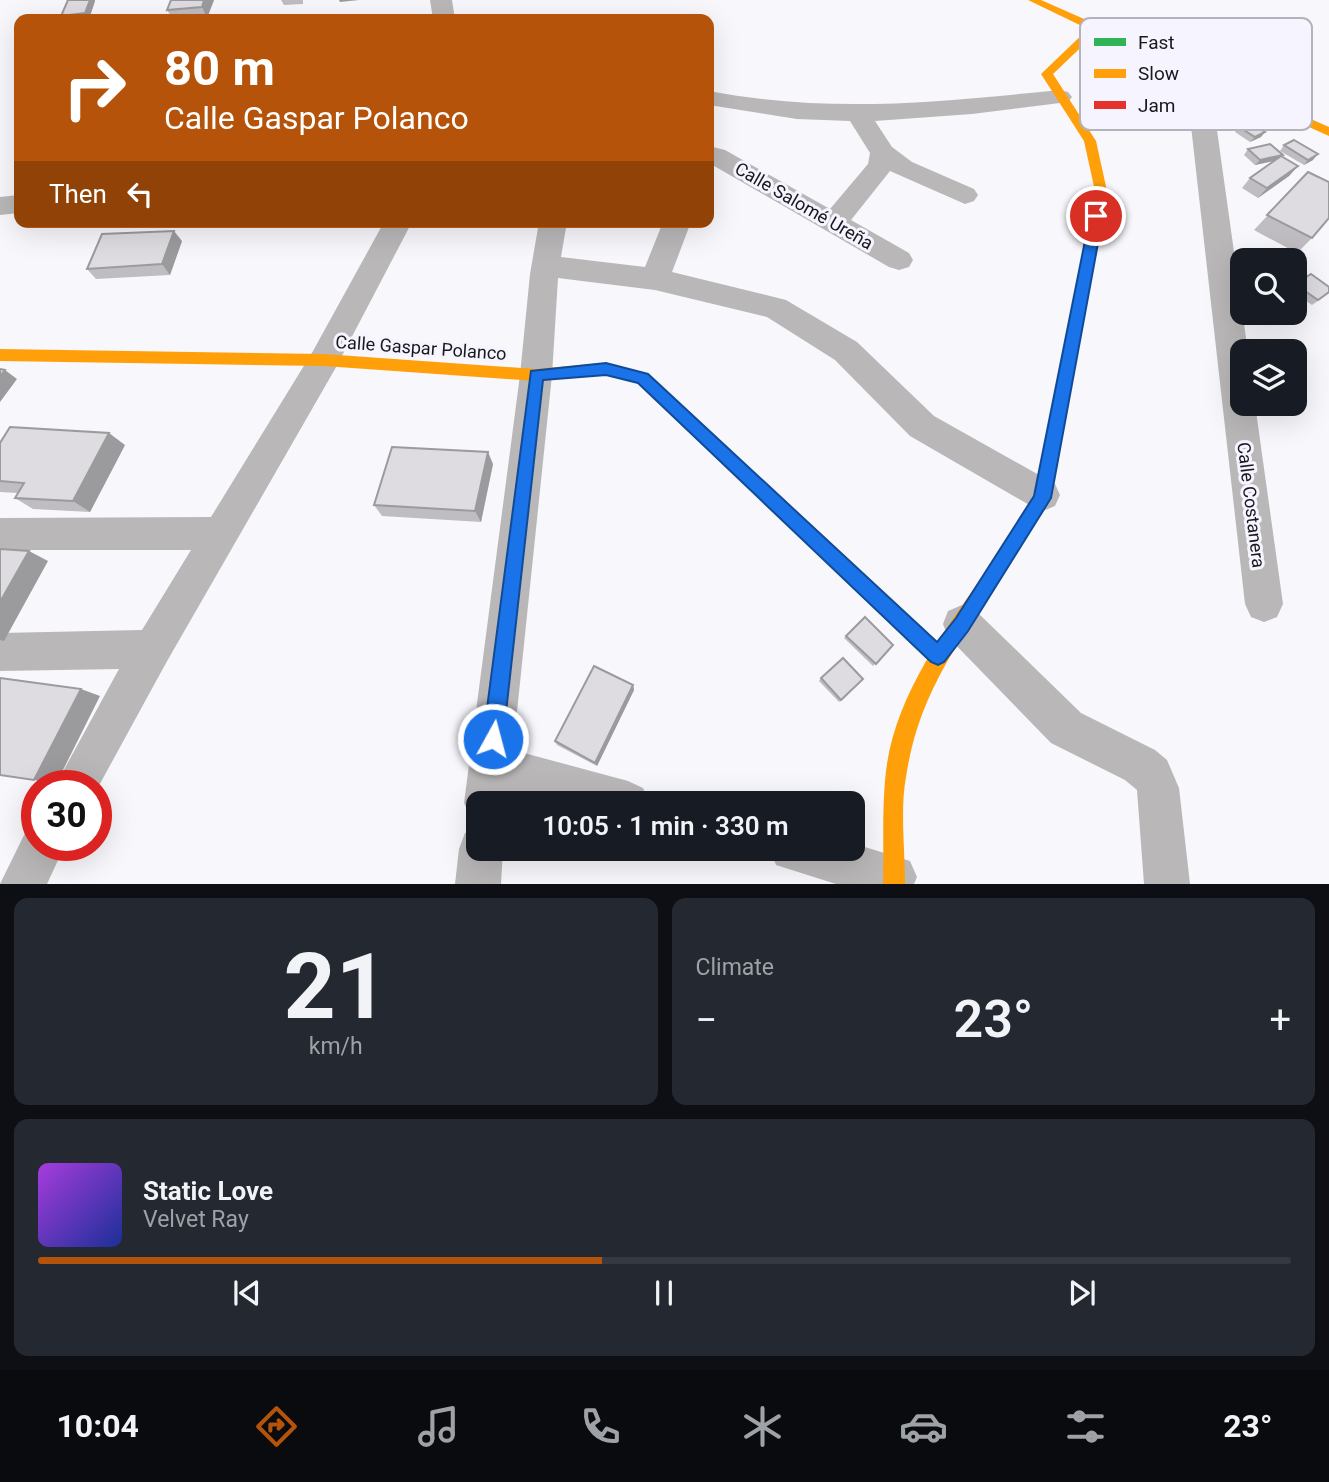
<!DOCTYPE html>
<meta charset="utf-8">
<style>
:root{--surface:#171b24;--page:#242831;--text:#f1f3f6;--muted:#9ea1a6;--line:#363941;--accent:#b45309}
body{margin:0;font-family:Roboto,sans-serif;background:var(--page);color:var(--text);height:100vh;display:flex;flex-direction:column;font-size:26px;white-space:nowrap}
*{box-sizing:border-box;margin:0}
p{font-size:23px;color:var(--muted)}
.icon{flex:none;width:38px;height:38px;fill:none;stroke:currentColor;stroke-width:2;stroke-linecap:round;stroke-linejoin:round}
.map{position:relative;height:884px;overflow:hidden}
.panel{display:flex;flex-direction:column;gap:14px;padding:14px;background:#0d0f14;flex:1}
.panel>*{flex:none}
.banner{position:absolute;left:14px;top:14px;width:700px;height:214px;border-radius:14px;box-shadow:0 7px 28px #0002;background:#b45309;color:#fff;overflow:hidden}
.fabs{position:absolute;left:1230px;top:248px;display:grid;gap:14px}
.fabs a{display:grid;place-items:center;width:77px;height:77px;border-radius:14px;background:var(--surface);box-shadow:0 7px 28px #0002;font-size:35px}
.speed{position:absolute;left:21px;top:770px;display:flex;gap:14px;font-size:35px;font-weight:700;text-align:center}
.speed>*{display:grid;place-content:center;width:91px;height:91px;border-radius:50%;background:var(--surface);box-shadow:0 7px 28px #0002;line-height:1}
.speed .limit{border:10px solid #d22;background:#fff;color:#111}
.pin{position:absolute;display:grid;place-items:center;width:60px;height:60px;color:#fff;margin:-30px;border:4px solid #fff;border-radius:50%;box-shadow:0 2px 7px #0007}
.me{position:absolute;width:77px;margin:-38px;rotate:7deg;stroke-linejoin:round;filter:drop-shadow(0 0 5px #0008)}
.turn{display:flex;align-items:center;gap:24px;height:147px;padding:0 35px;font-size:32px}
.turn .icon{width:91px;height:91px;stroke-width:2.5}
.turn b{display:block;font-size:49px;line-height:60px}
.then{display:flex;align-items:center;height:66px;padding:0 35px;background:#0003;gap:14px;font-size:26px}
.big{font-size:52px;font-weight:600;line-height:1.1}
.panel .card{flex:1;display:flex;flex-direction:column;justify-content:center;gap:10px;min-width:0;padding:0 24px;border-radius:14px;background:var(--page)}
.panel .dial{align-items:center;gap:0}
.dial b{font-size:91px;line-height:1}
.song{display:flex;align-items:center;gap:21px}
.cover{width:84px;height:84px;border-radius:10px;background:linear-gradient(135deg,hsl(280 70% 55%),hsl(230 70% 35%))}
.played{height:7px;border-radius:4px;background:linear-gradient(90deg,var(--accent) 45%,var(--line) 45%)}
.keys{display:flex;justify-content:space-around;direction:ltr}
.heat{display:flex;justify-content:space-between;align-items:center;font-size:38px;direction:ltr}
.panel .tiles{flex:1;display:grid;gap:14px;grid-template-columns:1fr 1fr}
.card:last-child{grid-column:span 2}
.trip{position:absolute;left:466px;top:791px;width:399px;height:70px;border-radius:14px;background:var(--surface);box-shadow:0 7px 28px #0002;font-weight:600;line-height:70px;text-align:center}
.tabs{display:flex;height:112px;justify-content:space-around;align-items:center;background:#090b0e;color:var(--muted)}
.tabs .icon{width:49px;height:49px}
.tabs .active{color:var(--accent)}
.tabs b{font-size:32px;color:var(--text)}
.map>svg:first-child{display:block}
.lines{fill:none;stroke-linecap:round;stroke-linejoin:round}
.street{fill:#b9b7b8;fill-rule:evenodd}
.fast{fill:#30b455;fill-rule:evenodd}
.slow{fill:#ff9f0a;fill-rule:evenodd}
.jam{fill:#e5322d;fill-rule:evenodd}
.wall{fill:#bfbdc1}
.shaded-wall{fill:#9b9a9d}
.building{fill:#dedce0;stroke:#9b9a9d;stroke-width:2}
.route{fill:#1a73e8;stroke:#114b97;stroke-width:2}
.labels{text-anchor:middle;stroke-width:6;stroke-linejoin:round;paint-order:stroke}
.street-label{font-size:18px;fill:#19181c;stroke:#f6f4ff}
.key{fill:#f6f4ff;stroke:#b4b2bb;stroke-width:2}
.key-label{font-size:19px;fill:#19181c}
</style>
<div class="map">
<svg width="1329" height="884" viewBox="0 0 1329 884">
<rect width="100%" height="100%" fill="#f7f7fc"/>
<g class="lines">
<!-- street -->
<path class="street" d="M430 0H452L455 19H433Z
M1197 66 1205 68 1209 73 1248 352H1242V404H1255L1283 604 1277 617 1264 622 1251 617 1245 604 1185 73 1189 68Z
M1060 90 1068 92 1072 97 1068 102 972 114 875 121 892 147 912 162 974 189 978 195 974 201 965 204 890 171 851 220 909 253 913 260 909 267 899 270 889 267 709 163V146L725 150 830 209 868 164 870 153 850 121 797 119 709 105V91C831 114 938 102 1060 90Z
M19 195V213L0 215V197Z
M384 222H412L335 369 166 663 96 791V786H55L119 669 0 671V633L142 630 191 550H0V518L211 517 313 351Z
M539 222H567L561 257 645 267 663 222H691L672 272 786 300 857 342 934 416 1055 484 1060 495 1055 506 1043 511 1031 506 910 436 835 360 767 317 655 290 558 278 552 375 513 750 628 781 643 788 650 803H552L509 791 507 803H478V821L471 818 464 803 520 375 530 274Z
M962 605 976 611 1081 713 1155 750 1167 760 1179 788 1190 884H1144L1137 790 1125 780 1051 743 948 637 943 624 948 611Z
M37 825V845H65L47 884H0L27 829Z
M478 828V849H503L501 884H455L459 849 465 833Z
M852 843 910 861 917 877 914 884H836L776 865 770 849H852Z"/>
<!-- fast -->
<path class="fast" d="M603 363 648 374 945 649 947 656 945 663 938 665 931 663 639 383 598 373 596 369Z"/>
<!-- slow -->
<path class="slow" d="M1028 0H1041L1329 127V136L1097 32 1053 74 1096 141 1107 191 1084 317 1077 322 1072 321 1070 317 1095 191 1084 141 1041 74 1088 29Z
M0 349 324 354 536 369 603 363 610 369 603 375 536 381 324 366 0 361Z
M993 568 999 570 1002 576 999 582C955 647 918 697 906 777 900 809 905 850 905 884H883C884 850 882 815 885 781 891 701 942 634 987 570Z"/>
<!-- jam -->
<path class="jam" d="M1077 312 1084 317 1050 498 999 582 993 584 987 582 984 576 987 570 1034 496 1070 317Z"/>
</g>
<!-- wall -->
<path class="wall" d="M68 0H95V1L89 19H64L61 16Z
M214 0 207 18 173 19 167 10Z
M281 0H303V4L284 5Z
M1239 127 1261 137 1250 142 1235 132Z
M1284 145 1313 160 1304 165 1280 151Z
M1248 149 1281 157 1298 166 1289 176 1258 198 1242 188 1250 178 1275 161 1255 165 1244 155Z
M1308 172 1312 238 1297 253 1254 230Z
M182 241 170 275 96 279 87 269Z
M1295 284 1329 293 1312 305 1295 293Z
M0 443 125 445 90 512 33 509 15 498 18 493 0 492Z
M493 464 481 522 382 516 374 505Z
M846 636 893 645 873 666 844 638Z
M821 678 863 679 839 702 819 681Z
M633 685 634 690 597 766 557 745 555 741Z"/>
<!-- shaded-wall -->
<path class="shaded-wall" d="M90 0H95V1L89 19 85 13Z
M204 0H214L207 18 202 7Z
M339 0H359L340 2Z
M1265 132 1261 137 1250 142 1255 137Z
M1318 154 1313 160 1304 165 1308 160Z
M1283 155 1278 160 1255 165 1260 160Z
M1298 166 1289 176 1258 198 1267 188Z
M174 231 182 241 170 275 162 264Z
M5 370 17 379 0 402V376Z
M109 433 125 445 90 512 73 501Z
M488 452 493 464 481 522 475 511Z
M29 551 48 561 4 641 0 640V602Z
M633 685 634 690 597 766 595 763Z
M81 689 100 696 56 784 34 780Z"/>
<!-- building -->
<path class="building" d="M68 0H90L85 13 61 16Z
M171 0H204L202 7 167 10Z
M1250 122 1265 132 1255 137 1239 127Z
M1294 140 1318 154 1308 160 1284 145Z
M1270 144 1283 155 1260 160 1248 149Z
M1281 156 1298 166 1267 188 1250 178Z
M1308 172 1329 182V218L1312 238 1267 215Z
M174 231 162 264 87 269 102 234Z
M1311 274 1329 287V292L1318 300 1295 284Z
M0 369 5 370 0 376Z
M10 427 109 433 73 501 15 498 24 483 0 481V443Z
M392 447 488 452 475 511 374 505Z
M0 549 29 551 0 602Z
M865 617 893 645 876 664 846 636Z
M843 658 863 679 841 700 821 678Z
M594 666 633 685 595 763 555 741Z
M0 678 81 689 34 780 0 775Z"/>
<!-- route -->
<path class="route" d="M1096 212 1103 216 1051 498 968 631 944 662 938 665 931 662 638 383 606 375 543 380 503 739 500 746 493 749 486 746 483 739 531 371 606 363 648 374 937 642 956 618 1034 496 1090 216Z"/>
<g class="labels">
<!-- street labels -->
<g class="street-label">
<text transform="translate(804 206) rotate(30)" y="6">Calle Salomé Ureña</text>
<text transform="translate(421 348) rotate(4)" y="6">Calle Gaspar Polanco</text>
<text transform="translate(1251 505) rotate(83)" y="6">Calle Costanera</text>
</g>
</g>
<!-- legend -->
<rect x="1080" y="18" width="232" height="112" rx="10" class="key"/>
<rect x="1094" y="38" width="32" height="8" fill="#30b455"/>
<rect x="1094" y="69" width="32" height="9" fill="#ff9f0a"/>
<rect x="1094" y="101" width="32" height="8" fill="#e5322d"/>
<g class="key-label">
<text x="1138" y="49">Fast</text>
<text x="1138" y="80">Slow</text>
<text x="1138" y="112">Jam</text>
</g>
</svg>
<div class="fabs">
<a><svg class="icon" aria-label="search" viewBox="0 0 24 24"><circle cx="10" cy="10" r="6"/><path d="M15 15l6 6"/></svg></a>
<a><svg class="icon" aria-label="layers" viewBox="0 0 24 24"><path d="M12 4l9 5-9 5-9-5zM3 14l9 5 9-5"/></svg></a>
</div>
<div class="speed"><div class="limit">30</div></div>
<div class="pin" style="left:1096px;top:216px;background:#d93025"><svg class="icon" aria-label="arrive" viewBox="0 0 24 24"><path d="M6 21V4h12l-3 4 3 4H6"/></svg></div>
<svg class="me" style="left:493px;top:739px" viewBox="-20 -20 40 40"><circle r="17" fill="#1a73e8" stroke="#fff" stroke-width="3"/><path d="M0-11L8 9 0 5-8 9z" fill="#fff"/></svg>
<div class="trip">10:05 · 1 min · 330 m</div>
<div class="banner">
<div class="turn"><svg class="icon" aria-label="right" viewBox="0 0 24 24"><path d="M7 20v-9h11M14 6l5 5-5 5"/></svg><div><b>80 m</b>Calle Gaspar Polanco</div></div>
<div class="then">Then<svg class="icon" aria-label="left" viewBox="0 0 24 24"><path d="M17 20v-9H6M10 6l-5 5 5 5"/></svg></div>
</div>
</div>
<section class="panel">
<div class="tiles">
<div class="card dial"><b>21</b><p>km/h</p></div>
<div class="card"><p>Climate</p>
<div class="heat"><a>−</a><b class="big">23°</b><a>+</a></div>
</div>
<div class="card">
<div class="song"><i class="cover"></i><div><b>Static Love</b><p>Velvet Ray</p></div></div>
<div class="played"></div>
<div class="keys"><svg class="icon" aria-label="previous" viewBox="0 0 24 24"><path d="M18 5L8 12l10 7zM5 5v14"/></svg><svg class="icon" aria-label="pause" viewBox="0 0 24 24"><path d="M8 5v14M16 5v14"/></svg><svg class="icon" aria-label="next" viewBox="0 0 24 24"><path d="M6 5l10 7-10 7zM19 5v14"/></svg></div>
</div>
</div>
</section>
<nav class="tabs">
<b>10:04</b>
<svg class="icon active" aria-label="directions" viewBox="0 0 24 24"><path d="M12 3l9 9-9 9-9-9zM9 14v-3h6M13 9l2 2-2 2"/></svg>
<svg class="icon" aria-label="music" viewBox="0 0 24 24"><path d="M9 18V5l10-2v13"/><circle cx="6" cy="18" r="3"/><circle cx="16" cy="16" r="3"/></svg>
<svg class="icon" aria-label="phone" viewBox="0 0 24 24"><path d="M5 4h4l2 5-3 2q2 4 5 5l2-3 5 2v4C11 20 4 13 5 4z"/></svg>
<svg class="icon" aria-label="climate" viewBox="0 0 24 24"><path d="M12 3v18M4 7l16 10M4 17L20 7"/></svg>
<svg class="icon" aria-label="car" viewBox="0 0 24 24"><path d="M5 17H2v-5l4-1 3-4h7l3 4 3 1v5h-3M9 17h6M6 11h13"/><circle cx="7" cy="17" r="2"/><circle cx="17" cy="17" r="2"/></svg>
<svg class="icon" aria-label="filters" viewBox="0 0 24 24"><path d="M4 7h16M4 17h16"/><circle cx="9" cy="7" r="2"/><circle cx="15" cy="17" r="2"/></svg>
<b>23°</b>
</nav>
